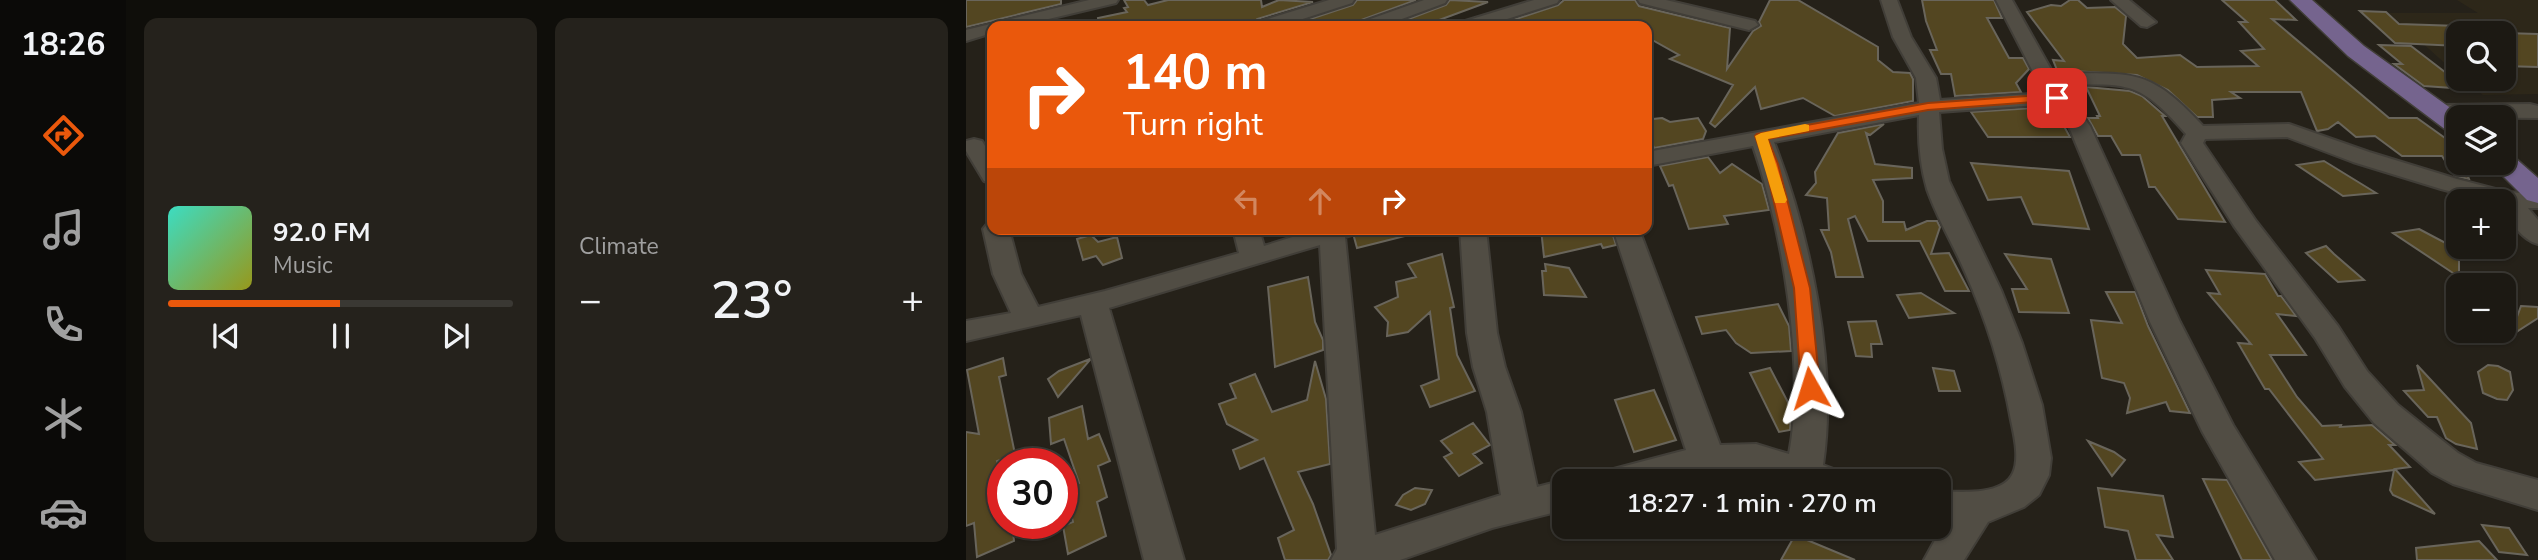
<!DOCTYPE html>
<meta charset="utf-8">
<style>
:root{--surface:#1c1913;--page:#25221c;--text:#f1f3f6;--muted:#a0a0a0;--line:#3a3833;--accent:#ea580c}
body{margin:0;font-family:"Nunito Sans",sans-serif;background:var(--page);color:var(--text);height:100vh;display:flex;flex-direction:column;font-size:26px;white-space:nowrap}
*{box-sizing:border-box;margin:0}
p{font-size:23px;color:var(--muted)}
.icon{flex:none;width:38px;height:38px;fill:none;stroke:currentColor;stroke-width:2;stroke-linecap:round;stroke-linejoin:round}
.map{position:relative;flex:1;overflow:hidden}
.sheet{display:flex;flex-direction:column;gap:18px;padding:18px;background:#0f0e0a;width:840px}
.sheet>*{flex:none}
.banner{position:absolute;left:21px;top:21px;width:665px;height:214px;border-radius:14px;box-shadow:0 2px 5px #0004,0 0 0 2px var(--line);background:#ea580c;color:#fff;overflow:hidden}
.fabs{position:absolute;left:1480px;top:21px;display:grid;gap:14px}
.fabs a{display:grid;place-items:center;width:70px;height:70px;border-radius:14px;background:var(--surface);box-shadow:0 2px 5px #0004,0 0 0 2px var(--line);font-size:35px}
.speed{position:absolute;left:21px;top:448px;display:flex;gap:14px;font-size:35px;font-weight:700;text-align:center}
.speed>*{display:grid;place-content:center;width:91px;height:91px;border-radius:50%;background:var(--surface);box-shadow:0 2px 5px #0004,0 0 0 2px var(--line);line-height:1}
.speed .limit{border:10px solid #d22;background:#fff;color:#111}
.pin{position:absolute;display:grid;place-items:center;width:60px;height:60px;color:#fff;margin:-30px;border-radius:14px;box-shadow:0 4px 10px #0006}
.me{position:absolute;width:77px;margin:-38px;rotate:354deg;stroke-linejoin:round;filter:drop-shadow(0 0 5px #0008)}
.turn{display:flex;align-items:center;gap:24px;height:147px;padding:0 21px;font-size:32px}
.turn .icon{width:91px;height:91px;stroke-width:2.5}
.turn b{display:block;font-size:49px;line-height:60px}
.lanes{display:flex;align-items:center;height:66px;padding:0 21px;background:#0003;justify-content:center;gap:35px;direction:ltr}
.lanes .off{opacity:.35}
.big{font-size:52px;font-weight:600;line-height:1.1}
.sheet .widget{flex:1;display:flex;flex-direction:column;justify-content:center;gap:10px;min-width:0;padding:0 24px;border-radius:14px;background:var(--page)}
.song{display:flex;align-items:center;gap:21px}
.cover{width:84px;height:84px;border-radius:10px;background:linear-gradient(135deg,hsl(170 70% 55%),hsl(60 70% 35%))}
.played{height:7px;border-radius:4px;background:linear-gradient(90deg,var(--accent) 50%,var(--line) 50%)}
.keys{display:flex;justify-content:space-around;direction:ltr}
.heat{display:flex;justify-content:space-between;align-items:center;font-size:38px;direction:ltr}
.sheet .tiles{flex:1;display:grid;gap:18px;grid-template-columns:repeat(2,1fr)}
.trip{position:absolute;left:586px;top:469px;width:399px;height:70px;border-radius:14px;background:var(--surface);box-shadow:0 2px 5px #0004,0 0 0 2px var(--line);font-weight:600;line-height:70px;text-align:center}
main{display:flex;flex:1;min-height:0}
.tabs{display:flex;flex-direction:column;width:126px;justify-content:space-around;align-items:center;background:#0b0a08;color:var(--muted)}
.tabs .icon{width:49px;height:49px}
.tabs .current{color:var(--accent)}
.tabs b{font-size:32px;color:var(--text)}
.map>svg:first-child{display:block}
.built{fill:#2d2719}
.building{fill:#534621;stroke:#69655b;stroke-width:2}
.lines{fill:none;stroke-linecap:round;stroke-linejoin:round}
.minor-casing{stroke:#413e38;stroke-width:4}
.major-casing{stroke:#413e38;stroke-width:3}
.minor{fill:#514d44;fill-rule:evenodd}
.major{fill:#75648e;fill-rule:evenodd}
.route{fill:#ea580c;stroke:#983908;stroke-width:2}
.slow{fill:#f59e0b}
</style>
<main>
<nav class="tabs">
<b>18:26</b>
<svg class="icon current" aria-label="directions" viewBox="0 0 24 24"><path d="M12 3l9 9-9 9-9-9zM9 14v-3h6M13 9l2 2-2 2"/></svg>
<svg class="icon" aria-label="music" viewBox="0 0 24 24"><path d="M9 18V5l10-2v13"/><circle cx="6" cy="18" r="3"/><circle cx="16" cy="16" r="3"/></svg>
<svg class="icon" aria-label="phone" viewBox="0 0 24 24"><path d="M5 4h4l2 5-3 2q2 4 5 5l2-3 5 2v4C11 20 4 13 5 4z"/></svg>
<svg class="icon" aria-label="climate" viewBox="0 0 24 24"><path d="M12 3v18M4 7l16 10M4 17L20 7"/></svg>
<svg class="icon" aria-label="car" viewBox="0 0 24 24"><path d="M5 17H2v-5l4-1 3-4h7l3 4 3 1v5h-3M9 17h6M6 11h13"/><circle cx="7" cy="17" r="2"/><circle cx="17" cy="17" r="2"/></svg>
</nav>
<section class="sheet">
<div class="tiles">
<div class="widget">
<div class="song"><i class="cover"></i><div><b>92.0 FM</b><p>Music</p></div></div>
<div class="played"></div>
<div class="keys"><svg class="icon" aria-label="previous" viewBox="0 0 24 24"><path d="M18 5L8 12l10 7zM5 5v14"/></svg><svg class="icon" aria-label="pause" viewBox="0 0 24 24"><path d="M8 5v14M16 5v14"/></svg><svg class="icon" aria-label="next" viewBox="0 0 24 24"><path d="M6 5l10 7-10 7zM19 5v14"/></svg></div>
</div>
<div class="widget"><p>Climate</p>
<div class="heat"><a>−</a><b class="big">23°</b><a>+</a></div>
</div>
</div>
</section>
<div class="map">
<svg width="1572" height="560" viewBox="0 0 1572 560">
<rect width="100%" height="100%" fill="#252119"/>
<!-- built -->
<path class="built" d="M1491 0H1572V94L1517 95 1496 79H1538V33H1493V76L1423 13H1512Z"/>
<!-- building -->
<path class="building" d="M0 0H95V4L0 27Z
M158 0H178L182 5 202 0H295L296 7 313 0 347 2 291 19 286 26H133L132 18 161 12 158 8 162 7Z
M391 0H450L395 20 390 26H323L387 5Z
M484 0 522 2 457 26H424L480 5Z
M598 0H669L673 6 764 28 761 69 787 31 795 26 793 22 804 0H832L912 47V60L927 72 944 73 947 79V101L869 116 837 98 795 109 789 87 749 127 744 123 767 85 704 59 713 55 681 37V26H529L592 5Z
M956 0H1028L1036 18H1021L1043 58H1057L1063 69 1050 83 1055 92 989 96 985 74H975L964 50H971L960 21Z
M1104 0H1112L1121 8 1149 7 1160 16 1157 44 1171 58 1214 55 1231 67 1292 66 1275 51 1298 49 1273 22H1281L1256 0H1309L1330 20 1306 19 1423 118H1451L1493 148V163H1497L1503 179 1489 176 1476 156H1436L1409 136 1390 137 1372 122 1362 129 1351 131 1335 92H1265L1274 98 1246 100 1247 117H1231L1202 90 1171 75 1091 70 1087 60 1098 61 1061 12 1085 5 1095 6Z
M1394 11 1420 12 1433 24 1493 26V46L1429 43Z
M1538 33 1572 34V67L1538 66Z
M1413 45 1445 46 1501 89 1458 86 1428 64H1436Z
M1120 87 1164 91 1176 96 1199 116H1196L1259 222 1212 219 1189 187H1183L1174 155H1156L1145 136H1132L1122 118H1132L1131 116H1134Z
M1082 107 1094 119 1104 137H1022L1005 112Z
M696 118 704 122 732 118 740 131 737 139 688 148 682 131 687 119Z
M918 124 904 135 900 133 909 164 946 168V178L907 180 917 201V222H938L940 230 961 221H971L974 227 965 254 983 253 1003 291H979L954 241H902L889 216 882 219 897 277H870L865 252 855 230H863L861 198 840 195 850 183 849 172 872 133Z
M742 157 754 173 766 164 796 184 803 210 758 216 762 224 723 229 707 185 703 186 694 166Z
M1358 161 1410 193 1377 196 1331 165Z
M1005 163 1103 171 1123 229 1067 224 1055 197 1022 200Z
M395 229H439V236L391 248 388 237Z
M575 229H645L650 245 637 248 635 244 578 257Z
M1453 229 1493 250V277L1427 233Z
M125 235 132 242 151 237 156 258 137 265 130 256 117 260 111 239Z
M1360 246 1368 254 1398 280 1372 282 1340 253Z
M476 254 488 307 484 308 491 355 509 391 464 407 455 386 473 379 464 312 442 332 421 336 422 322 409 307 432 297 430 282 450 277 442 264Z
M1039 254 1085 259 1103 313 1053 312 1046 289H1061Z
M579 264 603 268 620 297 578 295 576 271H580Z
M1240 270 1299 274 1312 296H1315L1330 316 1311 314 1340 355H1304L1331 397 1356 426 1375 425 1374 427 1406 425 1429 445H1423L1444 467 1429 469 1469 514 1427 495 1424 490 1428 470 1349 480 1333 462 1357 459 1303 389H1299L1272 343 1285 344 1242 293 1254 294Z
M342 277 349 322 357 340V350L309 367 302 287Z
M1140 292H1169L1182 326 1224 413 1204 411 1200 402 1161 413 1164 398 1158 383 1136 378 1125 320 1156 323Z
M955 293 988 313 943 318 931 295Z
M812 304 823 326 825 351 785 353 770 343 760 330 736 334 730 317Z
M1555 306 1572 307V318L1544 336Z
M910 321 916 344H905L906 357 890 356 882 322Z
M37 358 40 375 33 377 49 454 31 461 37 480V523H46L48 541 11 557 8 523 0 526V432L13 434 1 370Z
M124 359V360L92 397 82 379 93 371Z
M349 361 360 399 364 464 332 472 347 504 365 555 362 560H319L312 538 328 530 298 458 274 469 267 450 291 440 261 424 253 404 270 398 264 384 289 374 306 412 341 400Z
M1451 365 1505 423 1511 449 1490 444 1480 438 1471 417H1462L1438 391 1458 390Z
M1522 365 1532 366 1544 372 1547 390 1541 400 1531 399 1517 393 1512 372Z
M804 368 825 408 824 430 813 432 784 373Z
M967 368 988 371 994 391H973Z
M688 390 710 440 668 452 649 400Z
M116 406 122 439 133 434 144 461 132 466 141 497 131 502 140 536 102 554 97 526 107 522 99 489 113 483 98 439 85 444 83 418Z
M507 423 524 445 507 454 516 463 493 476 478 457 486 453 475 441Z
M1122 441 1148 452 1159 460 1146 476Z
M1237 479 1261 480 1306 560H1276Z
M449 488 466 490 459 504 445 510 430 505 437 495Z
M1132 488 1197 496 1207 537 1191 535 1207 560H1170L1162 531 1139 527Z
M1516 525 1543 528 1561 555 1533 552Z
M829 535 889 560H815Z
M1513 541 1531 560H1451L1450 548Z"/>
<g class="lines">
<!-- minor casing -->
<g class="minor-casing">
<path id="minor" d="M123 0H152L150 3 53 26H26V33L0 41V30Z
M363 0H388L386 3 315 26H289L292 22Z
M458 0H481L479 3 417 26H393L396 22Z
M568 0H593L591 3 519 26H493L496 22Z
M672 0H700L789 21 792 25 783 30 674 3Z
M915 0H931L945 37 970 78 974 100 1078 93 1030 0H1046L1087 73C1165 75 1180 64 1237 126L1323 124 1403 152 1491 179 1541 192 1572 194V208H1562L1572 220V244C1556 240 1538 217 1538 201H1521L1475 189 1387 162 1321 137 1239 139 1237 143 1290 221 1372 326 1401 371 1432 405 1492 453 1510 463 1572 480V510L1487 484 1466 473 1408 423 1379 387 1349 338 1268 226 1215 143 1220 134C1172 79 1162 84 1094 85L1124 126 1214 322 1267 425 1350 560H1309L1236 431 1184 322 1103 127 1086 104 973 112 976 149 983 181 1035 290 1056 343 1076 405 1085 458 1083 475 1073 495 1058 507 1022 522 998 560H958L979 522 973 521V491C993 492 1037 496 1047 473 1054 458 1048 435 1045 420 1036 370 1020 319 999 272 987 244 971 218 961 189 954 165 952 140 953 115L808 142C844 235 872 365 857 465L873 471 878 481H822L790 472 741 473 708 481H635L640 471 720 450 647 229H673L754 445 790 444 823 454C840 367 816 229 787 146L681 166V152L953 103 950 78 927 37Z
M1145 0H1163L1190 22 1181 27 1175 26Z
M1564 104 1572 106V118L1473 117 1466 115 1463 111 1466 107 1473 105Z
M8 139 16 141 26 157V183L18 181 0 151V141Z
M26 222V229H43L55 274 72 307 139 291 273 253 267 229H293L298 246 352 229H393L389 234 379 237 409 535 535 495 521 412 507 367 501 333 494 229H520L531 333 539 367 555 412 571 487 598 480 601 481H598V510L526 528 434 560H365L371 549 354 245 143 308 218 560H178L115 315 0 341V321L45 313 27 274 17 229 21 224Z"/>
</g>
<!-- major casing -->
<g class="major-casing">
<path id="major" d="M1324 0H1346L1398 46 1497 117H1493V135L1484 133 1382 56Z
M1538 154 1548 157 1572 178V203L1561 200 1524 163H1538Z"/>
</g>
<!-- minor -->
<use href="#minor" class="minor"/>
<!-- major -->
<use href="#major" class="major"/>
</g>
<!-- route -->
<path class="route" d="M1091 94 1097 98 1095 100 962 110 802 139 812 164 844 288 854 388 851 392H838L835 388 828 288 799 164 789 136 791 134 962 103Z"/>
<!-- slow -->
<path class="slow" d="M839 124 843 125V131L802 139 821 200 819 203H809L789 136 795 133Z"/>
</svg>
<div class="fabs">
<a><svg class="icon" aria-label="search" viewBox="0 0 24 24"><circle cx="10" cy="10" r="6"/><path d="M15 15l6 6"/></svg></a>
<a><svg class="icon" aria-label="layers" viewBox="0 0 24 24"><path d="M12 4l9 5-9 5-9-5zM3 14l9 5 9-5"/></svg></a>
<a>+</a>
<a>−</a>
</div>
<div class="speed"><div class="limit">30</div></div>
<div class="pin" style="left:1091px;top:98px;background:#d93025"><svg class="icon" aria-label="arrive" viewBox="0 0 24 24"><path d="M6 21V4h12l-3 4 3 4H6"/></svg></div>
<svg class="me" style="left:844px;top:388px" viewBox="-20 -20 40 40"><path d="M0-17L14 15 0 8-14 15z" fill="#ea580c" stroke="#fff" stroke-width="4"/></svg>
<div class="trip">18:27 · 1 min · 270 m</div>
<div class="banner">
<div class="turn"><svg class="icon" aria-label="right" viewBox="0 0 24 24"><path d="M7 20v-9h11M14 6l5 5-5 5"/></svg><div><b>140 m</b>Turn right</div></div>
<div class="lanes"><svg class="icon off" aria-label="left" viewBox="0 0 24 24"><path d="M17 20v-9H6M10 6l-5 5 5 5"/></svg><svg class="icon off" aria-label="ahead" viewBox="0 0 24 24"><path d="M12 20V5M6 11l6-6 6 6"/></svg><svg class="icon" aria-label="right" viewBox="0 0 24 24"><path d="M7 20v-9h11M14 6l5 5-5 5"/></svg></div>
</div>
</div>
</main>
